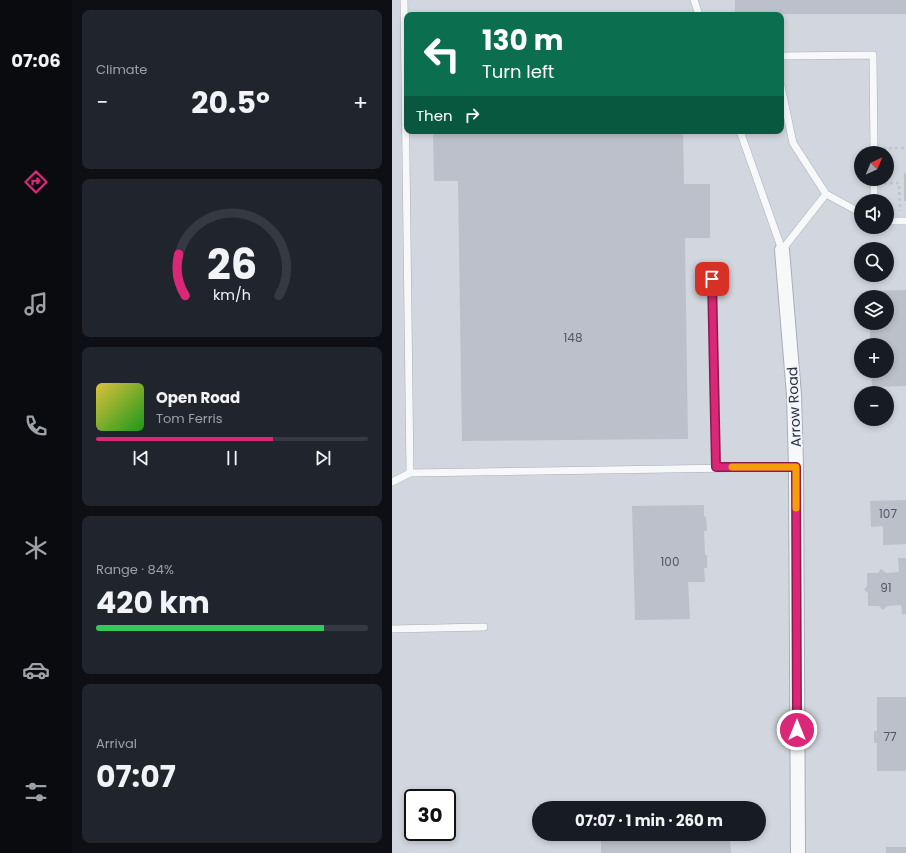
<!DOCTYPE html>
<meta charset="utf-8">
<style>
:root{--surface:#171b24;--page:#20242c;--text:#f1f3f6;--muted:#9ea1a6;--line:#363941;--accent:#db2777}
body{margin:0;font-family:Poppins,sans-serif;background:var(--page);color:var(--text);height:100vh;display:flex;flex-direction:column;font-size:15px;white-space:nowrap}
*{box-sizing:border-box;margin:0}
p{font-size:13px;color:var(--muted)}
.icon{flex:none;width:22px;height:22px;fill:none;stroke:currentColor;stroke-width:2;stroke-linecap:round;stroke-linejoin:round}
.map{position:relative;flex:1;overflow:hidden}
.side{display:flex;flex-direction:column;gap:10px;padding:10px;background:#0d0f14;width:320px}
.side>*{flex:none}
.banner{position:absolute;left:12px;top:12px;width:380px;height:122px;border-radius:8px;box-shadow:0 2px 6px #0003;background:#0b6e4f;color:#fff;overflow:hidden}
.needle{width:26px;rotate:44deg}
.tools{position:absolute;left:462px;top:146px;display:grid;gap:8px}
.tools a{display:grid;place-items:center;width:40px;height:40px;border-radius:50%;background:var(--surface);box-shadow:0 2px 6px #0003;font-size:20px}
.speed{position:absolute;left:12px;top:789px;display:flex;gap:8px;font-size:20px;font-weight:700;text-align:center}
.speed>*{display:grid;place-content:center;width:52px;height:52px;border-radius:50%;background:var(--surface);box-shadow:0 2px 6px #0003;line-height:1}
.speed .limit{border:2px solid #111;border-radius:6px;background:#fff;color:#111}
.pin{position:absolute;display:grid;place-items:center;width:34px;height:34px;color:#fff;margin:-17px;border-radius:8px;box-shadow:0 2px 6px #0006}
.me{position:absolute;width:44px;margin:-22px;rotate:0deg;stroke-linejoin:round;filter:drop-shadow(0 0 3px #0008)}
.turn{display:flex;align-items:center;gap:14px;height:84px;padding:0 12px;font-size:18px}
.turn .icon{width:52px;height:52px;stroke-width:2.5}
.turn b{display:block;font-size:28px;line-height:34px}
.then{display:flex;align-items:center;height:38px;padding:0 12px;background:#0003;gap:8px;font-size:15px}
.big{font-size:30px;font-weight:700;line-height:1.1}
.side .card{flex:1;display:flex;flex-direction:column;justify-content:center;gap:6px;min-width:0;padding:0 14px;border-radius:8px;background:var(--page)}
.side .dial{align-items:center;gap:0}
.dial svg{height:104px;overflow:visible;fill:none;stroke:var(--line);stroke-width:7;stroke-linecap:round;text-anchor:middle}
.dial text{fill:var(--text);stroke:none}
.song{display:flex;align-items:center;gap:12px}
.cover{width:48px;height:48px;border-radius:6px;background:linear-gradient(135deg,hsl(50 70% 55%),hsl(120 70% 35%))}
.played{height:4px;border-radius:2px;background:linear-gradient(90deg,var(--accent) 65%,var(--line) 65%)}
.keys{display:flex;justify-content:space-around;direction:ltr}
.heat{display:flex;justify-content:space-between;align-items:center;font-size:22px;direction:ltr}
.charge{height:6px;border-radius:3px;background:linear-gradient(90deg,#34c759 84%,var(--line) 0)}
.trip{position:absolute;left:140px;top:801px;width:234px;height:40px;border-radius:20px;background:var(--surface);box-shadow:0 2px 6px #0003;font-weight:700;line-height:40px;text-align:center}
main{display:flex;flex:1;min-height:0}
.tab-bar{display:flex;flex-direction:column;width:72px;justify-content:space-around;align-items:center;background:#090b0e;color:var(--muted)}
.tab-bar .icon{width:28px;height:28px}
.tab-bar .selected{color:var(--accent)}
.tab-bar b{font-size:18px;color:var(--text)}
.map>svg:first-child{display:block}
.built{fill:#d2d6de;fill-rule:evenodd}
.building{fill:#bbc0ca}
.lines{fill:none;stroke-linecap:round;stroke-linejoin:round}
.service-casing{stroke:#a9aeb7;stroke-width:8}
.minor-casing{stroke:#a9aeb7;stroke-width:16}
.path{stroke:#c2c5cb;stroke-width:2.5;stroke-dasharray:3 3;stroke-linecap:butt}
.service{stroke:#f7f8fa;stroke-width:7}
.minor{stroke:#f7f8fa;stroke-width:14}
.route-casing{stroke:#8e194d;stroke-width:10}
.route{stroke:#db2777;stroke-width:7}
.slow{stroke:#f59e0b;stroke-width:7}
.labels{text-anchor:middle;stroke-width:4;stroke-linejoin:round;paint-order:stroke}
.number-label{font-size:12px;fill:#4f5766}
.street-label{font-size:14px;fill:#2b3445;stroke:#f4f6f9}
</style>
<main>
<nav class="tab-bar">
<b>07:06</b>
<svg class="icon selected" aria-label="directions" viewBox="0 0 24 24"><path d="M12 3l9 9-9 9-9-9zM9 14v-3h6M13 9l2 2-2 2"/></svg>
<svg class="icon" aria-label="music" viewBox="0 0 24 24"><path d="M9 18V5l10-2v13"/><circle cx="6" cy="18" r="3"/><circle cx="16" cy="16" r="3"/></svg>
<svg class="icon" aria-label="phone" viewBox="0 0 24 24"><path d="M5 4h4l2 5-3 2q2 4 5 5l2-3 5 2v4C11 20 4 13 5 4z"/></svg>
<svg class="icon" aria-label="climate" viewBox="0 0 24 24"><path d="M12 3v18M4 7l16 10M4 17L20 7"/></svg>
<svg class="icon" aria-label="car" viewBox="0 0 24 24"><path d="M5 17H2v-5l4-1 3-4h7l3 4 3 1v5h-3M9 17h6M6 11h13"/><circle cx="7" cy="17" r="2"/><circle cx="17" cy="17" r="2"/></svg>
<svg class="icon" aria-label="filters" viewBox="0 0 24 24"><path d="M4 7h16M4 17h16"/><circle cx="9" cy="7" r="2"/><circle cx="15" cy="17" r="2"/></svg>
</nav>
<section class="side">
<div class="card"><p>Climate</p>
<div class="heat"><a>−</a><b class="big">20.5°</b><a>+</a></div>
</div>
<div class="card dial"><svg viewBox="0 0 100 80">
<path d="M14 69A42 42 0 1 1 86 69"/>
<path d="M14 69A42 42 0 0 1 9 37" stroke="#db2777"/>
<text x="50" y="56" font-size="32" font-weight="700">26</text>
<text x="50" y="72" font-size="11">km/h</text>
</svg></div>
<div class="card">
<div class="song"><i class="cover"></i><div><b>Open Road</b><p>Tom Ferris</p></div></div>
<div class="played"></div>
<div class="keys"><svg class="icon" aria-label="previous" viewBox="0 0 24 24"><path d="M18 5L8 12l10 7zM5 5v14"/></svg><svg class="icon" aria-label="pause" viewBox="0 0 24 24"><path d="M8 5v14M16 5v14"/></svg><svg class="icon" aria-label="next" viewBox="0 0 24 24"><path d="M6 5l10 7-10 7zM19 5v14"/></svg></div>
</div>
<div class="card"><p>Range · 84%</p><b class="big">420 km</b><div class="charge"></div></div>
<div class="card"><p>Arrival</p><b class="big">07:07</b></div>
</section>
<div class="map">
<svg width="514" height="853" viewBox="0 0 514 853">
<rect width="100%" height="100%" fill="#e4e7ec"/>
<!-- built -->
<path class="built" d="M0 0H514V853H0ZM15 15H389V131H15ZM469 153H495V179H469ZM469 201H495V227H469ZM469 249H495V275H469ZM469 297H495V323H469ZM469 345H495V371H469ZM469 393H495V419H469ZM21 798H55V832H21ZM147 808H367V834H147Z"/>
<!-- building -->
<path class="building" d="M343 0H514V14H343Z
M41 131H291L292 184H318V238H293L296 439 70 441 66 181H42Z
M512 173H514V201H512Z
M514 290V386L480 387 479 371H495V345H478V323H495V297H477V291Z
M514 500V544L491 545V526L479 527 478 501Z
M312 505V517L314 516 315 531H312L313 555H315V568H312L313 582H296L298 619 243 620 240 506Z
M506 558H514V614H510L509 605 495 606 491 610 487 606H476V593L472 590 475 586V573H486L489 569 494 573 507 572Z
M485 697H514V771H485V743H482V731H485Z
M338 838 339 853H209V841Z
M494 847H514V853H494Z"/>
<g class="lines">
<!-- service casing -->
<g class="service-casing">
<path id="service" d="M12 0 18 473
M302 0 307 15
M389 56 481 55 482 153
M389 86 401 143 434 194
M348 131 390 250
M482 179V201
M495 221H514
M390 250 434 194 469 213
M320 279 324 467
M0 482 18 473 404 467
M0 629 92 627"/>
</g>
<!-- minor casing -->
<g class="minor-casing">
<path id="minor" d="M390 250 402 395 404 467 406 853"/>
</g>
<!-- path -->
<path class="path" d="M491 148H514
M492 183H507L508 211"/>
<!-- service -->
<use href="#service" class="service"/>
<!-- minor -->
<use href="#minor" class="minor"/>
</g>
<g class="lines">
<!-- route casing -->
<g class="route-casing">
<path id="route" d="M320 279 324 467H404L405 730"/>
</g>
<!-- route -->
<use href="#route" class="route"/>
<!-- slow -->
<path class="slow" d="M340 467H404V508"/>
</g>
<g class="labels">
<!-- number labels -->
<g class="number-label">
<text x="181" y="342">148</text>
<text x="496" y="518">107</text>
<text x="278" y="566">100</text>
<text x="494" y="592">91</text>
<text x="498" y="741">77</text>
</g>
<!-- street labels -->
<g class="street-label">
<text transform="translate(402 407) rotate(-93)" y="5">Arrow Road</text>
</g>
</g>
</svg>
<div class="tools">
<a><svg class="needle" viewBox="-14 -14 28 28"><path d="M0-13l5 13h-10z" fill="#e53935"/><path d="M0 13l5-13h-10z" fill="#9ea1a6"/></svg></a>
<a><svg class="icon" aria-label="sound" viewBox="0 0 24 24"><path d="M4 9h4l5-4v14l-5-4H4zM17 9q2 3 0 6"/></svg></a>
<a><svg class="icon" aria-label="search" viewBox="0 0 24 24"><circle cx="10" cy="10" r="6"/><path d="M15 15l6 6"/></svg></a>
<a><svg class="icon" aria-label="layers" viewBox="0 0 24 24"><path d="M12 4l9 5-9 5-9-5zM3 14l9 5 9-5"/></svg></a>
<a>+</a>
<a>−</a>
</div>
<div class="speed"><div class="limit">30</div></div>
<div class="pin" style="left:320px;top:279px;background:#d93025"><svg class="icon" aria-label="arrive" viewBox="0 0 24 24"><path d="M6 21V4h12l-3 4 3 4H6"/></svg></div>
<svg class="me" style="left:405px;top:730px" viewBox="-20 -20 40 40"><circle r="17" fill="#db2777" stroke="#fff" stroke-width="3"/><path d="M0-11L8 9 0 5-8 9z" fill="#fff"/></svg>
<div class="trip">07:07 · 1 min · 260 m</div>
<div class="banner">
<div class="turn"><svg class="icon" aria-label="left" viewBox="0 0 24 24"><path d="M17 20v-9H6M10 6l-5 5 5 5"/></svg><div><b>130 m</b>Turn left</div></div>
<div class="then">Then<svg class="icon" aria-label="right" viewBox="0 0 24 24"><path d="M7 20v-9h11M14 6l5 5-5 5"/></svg></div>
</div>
</div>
</main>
